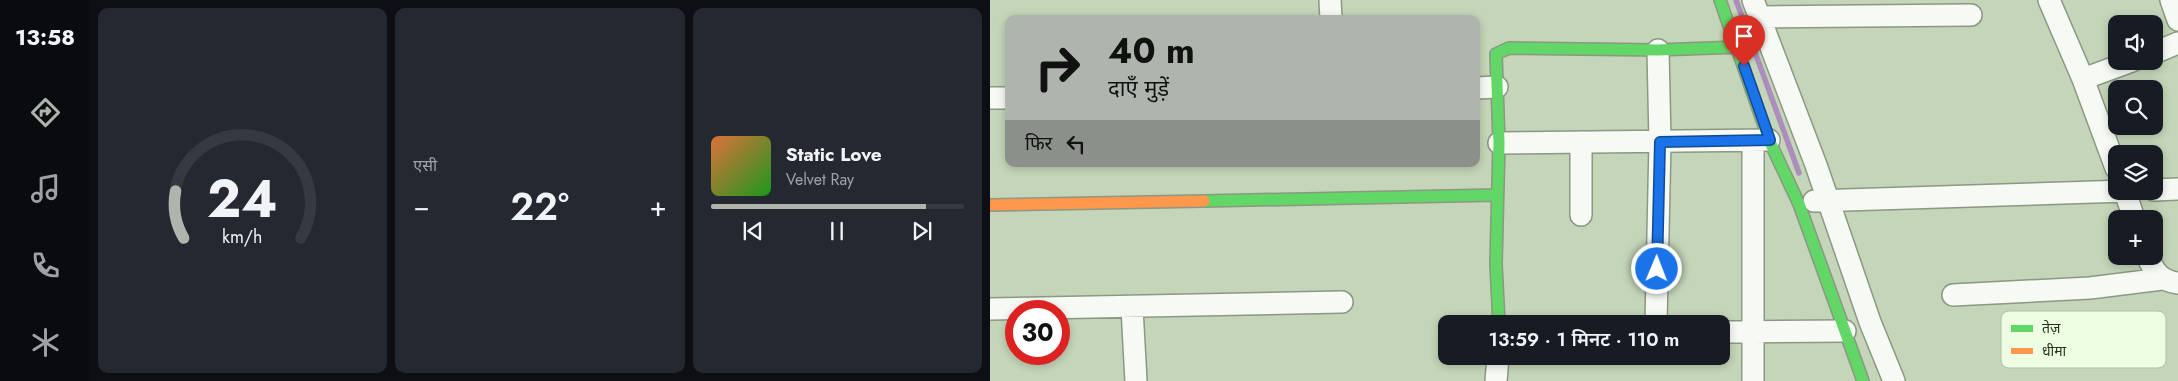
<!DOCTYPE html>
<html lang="hi">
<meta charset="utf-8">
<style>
:root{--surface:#171b24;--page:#242831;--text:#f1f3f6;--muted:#9ea1a6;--line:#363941;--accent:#aeb5ad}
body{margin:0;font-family:Jost,"Noto Sans Devanagari",sans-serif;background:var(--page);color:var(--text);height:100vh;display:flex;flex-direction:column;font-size:19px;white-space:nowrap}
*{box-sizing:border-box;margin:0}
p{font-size:16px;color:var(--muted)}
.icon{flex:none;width:28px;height:28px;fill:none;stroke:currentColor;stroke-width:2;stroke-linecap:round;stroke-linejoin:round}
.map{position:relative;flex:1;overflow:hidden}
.sheet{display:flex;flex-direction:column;gap:8px;padding:8px;background:#0d0f14;width:900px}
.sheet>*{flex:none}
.guide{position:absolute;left:15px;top:15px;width:475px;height:152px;border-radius:10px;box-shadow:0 2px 8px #0003;background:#aeb5ad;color:#111;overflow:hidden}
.controls{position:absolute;left:1118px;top:15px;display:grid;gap:10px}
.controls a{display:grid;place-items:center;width:55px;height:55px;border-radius:10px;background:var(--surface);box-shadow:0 2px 8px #0003;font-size:25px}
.speed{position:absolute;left:15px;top:300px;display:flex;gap:10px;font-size:25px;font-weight:700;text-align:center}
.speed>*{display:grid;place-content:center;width:65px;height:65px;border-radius:50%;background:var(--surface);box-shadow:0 2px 8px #0003;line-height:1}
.speed .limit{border:8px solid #d22;background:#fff;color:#111}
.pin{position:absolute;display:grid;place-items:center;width:42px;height:42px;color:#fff;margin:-51px -21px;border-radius:50% 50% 50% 0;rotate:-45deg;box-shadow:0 0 5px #0007}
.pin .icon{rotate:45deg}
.me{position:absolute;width:55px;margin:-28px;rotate:1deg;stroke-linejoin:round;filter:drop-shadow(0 0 4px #0008)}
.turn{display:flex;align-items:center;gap:18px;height:105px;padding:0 20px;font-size:22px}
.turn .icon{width:65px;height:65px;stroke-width:2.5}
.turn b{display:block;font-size:35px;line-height:42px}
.then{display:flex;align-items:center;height:48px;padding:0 20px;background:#0003;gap:10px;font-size:19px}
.big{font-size:38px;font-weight:600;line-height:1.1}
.sheet .tile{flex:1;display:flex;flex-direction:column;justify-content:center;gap:8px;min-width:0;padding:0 18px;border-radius:10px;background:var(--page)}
.sheet .dial{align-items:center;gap:0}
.dial svg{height:130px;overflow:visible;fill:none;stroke:var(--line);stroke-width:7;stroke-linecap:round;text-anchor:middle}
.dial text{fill:var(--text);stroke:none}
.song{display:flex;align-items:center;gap:15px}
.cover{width:60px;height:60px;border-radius:8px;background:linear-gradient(135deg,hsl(20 70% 55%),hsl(120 70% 35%))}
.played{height:5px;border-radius:2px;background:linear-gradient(90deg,var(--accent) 85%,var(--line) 85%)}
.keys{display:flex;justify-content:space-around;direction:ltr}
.heat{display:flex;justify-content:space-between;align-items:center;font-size:28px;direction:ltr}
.sheet .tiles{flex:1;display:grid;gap:8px;grid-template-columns:repeat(3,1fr)}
.trip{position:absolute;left:448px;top:315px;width:292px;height:50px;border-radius:10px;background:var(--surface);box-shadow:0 2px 8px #0003;font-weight:600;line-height:50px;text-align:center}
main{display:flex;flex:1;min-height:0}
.menu{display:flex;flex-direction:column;width:90px;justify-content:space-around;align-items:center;background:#090b0e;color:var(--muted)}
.menu .icon{width:35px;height:35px}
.menu .selected{color:var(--accent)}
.menu b{font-size:22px;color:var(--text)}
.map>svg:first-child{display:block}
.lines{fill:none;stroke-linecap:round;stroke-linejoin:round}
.stream{stroke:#ac8ebc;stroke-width:5.5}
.street-casing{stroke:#8b9882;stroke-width:24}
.fast-casing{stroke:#8b9882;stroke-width:14}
.slow-casing{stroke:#8b9882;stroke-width:14}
.street{stroke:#f6f9f4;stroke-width:21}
.fast{stroke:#63d668;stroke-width:11}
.slow{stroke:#ff974d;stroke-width:11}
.route-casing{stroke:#114b97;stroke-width:12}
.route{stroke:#1a73e8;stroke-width:9}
.key{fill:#edfee2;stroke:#b1c0a7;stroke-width:1}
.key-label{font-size:14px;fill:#24311c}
</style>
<main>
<nav class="menu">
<b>13:58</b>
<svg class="icon selected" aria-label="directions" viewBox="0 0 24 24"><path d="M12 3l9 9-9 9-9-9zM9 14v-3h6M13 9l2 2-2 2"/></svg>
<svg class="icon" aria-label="music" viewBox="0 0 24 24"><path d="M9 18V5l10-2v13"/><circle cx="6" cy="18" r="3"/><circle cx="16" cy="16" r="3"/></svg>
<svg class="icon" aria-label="phone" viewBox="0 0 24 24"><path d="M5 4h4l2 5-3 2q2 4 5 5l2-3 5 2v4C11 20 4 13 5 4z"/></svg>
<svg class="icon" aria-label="climate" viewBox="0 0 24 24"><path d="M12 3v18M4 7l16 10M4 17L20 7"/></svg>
</nav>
<section class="sheet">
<div class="tiles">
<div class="tile dial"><svg viewBox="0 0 100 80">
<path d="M14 69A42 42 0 1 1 86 69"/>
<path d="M14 69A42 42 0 0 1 9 40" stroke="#aeb5ad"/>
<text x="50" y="56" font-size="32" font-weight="700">24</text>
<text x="50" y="72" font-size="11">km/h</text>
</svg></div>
<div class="tile"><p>एसी</p>
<div class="heat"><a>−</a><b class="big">22°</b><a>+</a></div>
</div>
<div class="tile">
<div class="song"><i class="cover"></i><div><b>Static Love</b><p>Velvet Ray</p></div></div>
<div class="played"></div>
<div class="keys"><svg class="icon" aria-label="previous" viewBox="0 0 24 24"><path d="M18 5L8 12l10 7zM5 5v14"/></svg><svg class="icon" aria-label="pause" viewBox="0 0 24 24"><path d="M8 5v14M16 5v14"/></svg><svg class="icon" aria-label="next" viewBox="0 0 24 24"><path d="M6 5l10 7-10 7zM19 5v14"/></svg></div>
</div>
</div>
</section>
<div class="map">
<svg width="1188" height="381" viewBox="0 0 1188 381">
<rect width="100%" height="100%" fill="#c4d5b9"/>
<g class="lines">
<!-- stream -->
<path class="stream" d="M746 0 809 173"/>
<!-- street casing -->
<g class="street-casing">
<path id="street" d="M340 0 341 19
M763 0 826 165 880 322 904 381
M1059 0 1093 79 1126 168
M1181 0 1188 20
M770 17 981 15
M1164 53 1188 43
M1093 79 1142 61
M486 88 507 87
M0 98H19
M509 143 779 140
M1164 190 1188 189
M1135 191 1144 219
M824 201 1136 191
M591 215V142
M1157 256C1164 271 1170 281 1188 283
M963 295 1100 288 1172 279
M142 308 146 381
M0 309 352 302
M666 324 670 142 668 50
M731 332 855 331
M506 381 508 356
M763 381V141"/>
</g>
<!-- fast casing -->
<g class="fast-casing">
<path id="fast" d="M730 0 779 140 809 204 873 381
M214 201 507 195
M509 324 506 264 509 143 506 54 519 48 668 50 748 47"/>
</g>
<!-- slow casing -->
<g class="slow-casing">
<path id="slow" d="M0 205 214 201"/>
</g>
<!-- street -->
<use href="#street" class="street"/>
<!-- fast -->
<use href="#fast" class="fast"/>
<!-- slow -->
<use href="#slow" class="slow"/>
</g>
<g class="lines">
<!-- route casing -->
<g class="route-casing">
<path id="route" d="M667 269 670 142 780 140 754 66"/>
</g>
<!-- route -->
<use href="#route" class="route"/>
</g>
<!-- legend -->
<rect x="1011" y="311" width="165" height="57" rx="8" class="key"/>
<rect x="1021" y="325" width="22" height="7" fill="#63d668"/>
<rect x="1021" y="348" width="22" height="6" fill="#ff974d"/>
<g class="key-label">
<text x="1052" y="333">तेज़</text>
<text x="1052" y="356">धीमा</text>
</g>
</svg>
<div class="controls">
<a><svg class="icon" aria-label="sound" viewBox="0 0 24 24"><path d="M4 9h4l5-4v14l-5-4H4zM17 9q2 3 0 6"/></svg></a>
<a><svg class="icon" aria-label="search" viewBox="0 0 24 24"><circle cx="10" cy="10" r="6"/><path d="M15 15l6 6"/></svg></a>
<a><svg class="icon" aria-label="layers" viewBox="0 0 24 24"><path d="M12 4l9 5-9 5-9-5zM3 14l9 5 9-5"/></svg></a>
<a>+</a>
</div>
<div class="speed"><div class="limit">30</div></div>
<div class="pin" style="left:754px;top:66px;background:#d93025"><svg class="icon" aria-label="arrive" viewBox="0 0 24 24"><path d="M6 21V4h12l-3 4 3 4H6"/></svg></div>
<svg class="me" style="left:667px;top:269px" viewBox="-20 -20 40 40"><circle r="17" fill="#1a73e8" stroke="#fff" stroke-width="3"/><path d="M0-11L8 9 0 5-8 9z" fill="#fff"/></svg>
<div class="trip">13:59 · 1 मिनट · 110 m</div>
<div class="guide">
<div class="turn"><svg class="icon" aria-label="right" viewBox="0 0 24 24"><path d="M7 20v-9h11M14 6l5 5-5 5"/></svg><div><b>40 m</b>दाएँ मुड़ें</div></div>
<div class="then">फिर<svg class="icon" aria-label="left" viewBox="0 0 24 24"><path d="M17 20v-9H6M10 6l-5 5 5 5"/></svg></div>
</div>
</div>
</main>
